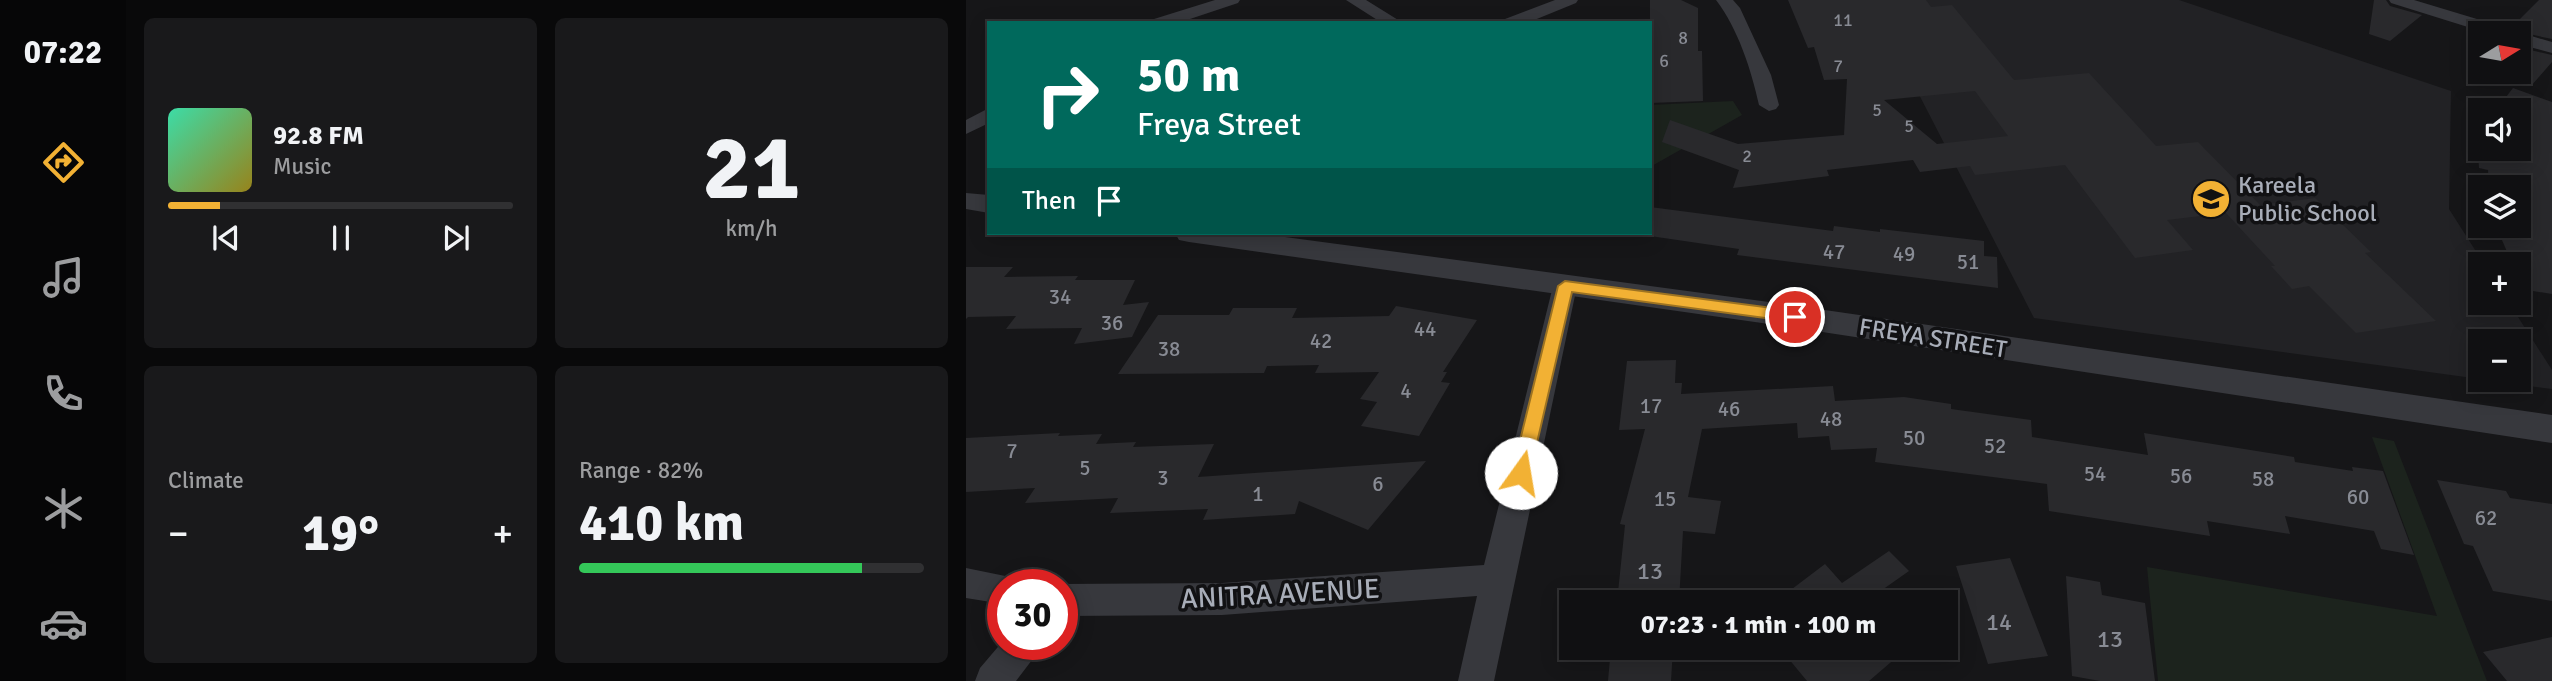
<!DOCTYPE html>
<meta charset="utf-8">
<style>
:root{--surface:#101012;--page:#19191b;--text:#f1f3f6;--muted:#9c9d9f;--line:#303032;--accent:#f2b134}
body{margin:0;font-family:Signika,sans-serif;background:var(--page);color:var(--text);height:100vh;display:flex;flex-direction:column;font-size:26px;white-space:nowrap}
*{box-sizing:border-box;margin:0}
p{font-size:23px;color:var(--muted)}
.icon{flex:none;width:38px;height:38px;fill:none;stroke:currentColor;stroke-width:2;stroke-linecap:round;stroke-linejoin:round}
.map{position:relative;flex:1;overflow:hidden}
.drawer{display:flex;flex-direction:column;gap:18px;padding:18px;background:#09090a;width:840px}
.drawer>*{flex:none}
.hud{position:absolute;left:21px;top:21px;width:665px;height:214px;border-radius:0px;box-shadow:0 4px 18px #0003,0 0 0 2px var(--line);background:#00695c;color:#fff;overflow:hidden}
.needle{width:46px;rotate:79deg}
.controls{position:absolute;left:1502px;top:21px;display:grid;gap:14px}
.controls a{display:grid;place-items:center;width:63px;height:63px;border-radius:0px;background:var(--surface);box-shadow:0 4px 18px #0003,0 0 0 2px var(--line);font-size:35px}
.speed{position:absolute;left:21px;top:569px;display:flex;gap:14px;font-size:35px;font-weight:700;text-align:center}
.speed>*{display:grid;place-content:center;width:91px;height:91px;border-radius:50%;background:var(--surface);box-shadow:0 4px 18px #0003,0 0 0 2px var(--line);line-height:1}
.speed .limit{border:10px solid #d22;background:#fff;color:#111}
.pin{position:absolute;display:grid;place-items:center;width:60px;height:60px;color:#fff;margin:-30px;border:4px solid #fff;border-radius:50%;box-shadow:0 2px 7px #0007}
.me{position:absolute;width:77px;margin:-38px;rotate:13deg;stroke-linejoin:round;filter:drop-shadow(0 0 5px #0008)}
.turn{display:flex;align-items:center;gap:24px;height:147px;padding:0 35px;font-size:32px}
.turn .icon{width:91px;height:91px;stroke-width:2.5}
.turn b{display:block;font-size:49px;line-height:60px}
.then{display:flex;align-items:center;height:66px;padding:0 35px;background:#0003;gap:14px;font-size:26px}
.big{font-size:52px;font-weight:700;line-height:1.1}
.drawer .tile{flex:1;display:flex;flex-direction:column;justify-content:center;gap:10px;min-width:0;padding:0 24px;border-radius:10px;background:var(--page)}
.drawer .dial{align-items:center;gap:0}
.dial b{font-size:91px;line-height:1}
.song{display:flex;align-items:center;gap:21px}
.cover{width:84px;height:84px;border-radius:10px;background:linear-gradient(135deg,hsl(160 70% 55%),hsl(50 70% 35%))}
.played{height:7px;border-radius:4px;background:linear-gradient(90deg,var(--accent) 15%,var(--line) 15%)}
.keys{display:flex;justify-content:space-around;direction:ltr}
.heat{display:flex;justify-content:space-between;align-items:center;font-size:38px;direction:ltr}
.charge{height:10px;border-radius:5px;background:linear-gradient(90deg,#34c759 82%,var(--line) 0)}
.drawer .tiles{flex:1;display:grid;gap:18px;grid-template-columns:repeat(2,1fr)}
.trip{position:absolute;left:593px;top:590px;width:399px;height:70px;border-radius:0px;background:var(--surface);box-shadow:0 4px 18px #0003,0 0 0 2px var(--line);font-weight:700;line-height:70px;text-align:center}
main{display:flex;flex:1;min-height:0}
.tab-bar{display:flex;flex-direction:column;width:126px;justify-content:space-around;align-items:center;background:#060607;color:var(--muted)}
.tab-bar .icon{width:49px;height:49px}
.tab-bar .current{color:var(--accent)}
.tab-bar b{font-size:32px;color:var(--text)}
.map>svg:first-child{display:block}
.built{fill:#222225}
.green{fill:#1c231d}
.building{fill:#29292c;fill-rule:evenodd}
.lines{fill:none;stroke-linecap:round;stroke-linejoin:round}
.minor{fill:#37383d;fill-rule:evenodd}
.tertiary{fill:#37383d;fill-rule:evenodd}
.route{fill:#f2b134;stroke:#9d7322;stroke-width:2}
.labels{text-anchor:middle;stroke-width:7;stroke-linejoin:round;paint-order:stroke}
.far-number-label{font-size:18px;fill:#888b94}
.number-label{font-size:21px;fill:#888b94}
.poi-label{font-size:24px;fill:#a8adb8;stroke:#111113;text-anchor:start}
.street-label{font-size:24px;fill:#a8adb8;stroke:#111113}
.near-number-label{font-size:24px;fill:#888b94}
.near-street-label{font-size:28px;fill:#a8adb8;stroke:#111113}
</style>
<main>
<nav class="tab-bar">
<b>07:22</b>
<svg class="icon current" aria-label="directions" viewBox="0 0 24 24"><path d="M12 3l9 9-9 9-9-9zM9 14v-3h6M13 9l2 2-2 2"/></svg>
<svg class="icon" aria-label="music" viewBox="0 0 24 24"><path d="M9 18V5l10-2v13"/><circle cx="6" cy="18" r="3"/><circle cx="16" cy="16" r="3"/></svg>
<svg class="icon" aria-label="phone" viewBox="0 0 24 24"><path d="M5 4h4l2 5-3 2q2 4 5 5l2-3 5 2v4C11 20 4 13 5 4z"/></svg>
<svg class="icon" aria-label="climate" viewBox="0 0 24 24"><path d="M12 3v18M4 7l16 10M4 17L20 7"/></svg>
<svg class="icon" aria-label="car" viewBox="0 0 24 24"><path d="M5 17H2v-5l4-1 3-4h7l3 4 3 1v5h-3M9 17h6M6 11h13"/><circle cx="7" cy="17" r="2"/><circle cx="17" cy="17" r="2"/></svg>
</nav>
<section class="drawer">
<div class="tiles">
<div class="tile">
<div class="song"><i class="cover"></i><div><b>92.8 FM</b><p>Music</p></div></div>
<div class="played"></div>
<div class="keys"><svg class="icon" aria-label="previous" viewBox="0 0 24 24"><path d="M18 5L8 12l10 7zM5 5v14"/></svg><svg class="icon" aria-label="pause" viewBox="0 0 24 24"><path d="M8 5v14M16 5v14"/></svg><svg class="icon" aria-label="next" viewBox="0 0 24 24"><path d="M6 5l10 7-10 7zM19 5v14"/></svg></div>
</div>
<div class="tile dial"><b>21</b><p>km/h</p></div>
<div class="tile"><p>Climate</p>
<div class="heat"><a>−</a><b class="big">19°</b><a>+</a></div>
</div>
<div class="tile"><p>Range · 82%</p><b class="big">410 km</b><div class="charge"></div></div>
</div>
</section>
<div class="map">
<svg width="1586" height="681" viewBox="0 0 1586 681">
<rect width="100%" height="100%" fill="#161618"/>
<!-- built -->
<path class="built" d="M900 0H1213L1485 91 1483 209 1518 264H1514V303H1543L1586 370V389L1518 380H1552V341H1514V379L1068 318 927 44Z"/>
<!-- green -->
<path class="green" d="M767 101 776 115 684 167V105Z
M1406 437 1428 441 1521 681H1192L1181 567 1471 616Z"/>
<!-- building -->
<path class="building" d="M684 0H715L732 8V51H736L737 101 684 103Z
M822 0H960L965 7 986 5 1048 80 1123 73 1190 146 1232 142 1294 205 1349 198 1405 252 1399 253 1470 321 1390 333 1343 286 1326 289 1305 266H1309L1260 213 1201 220 1227 250 1169 258 1099 165 1009 175 1004 166 954 172 947 160 861 170 863 176 767 188 773 170 696 142 704 120 772 144 878 135 881 79 858 80 848 47 842 48ZM1009 91 1042 136 971 144 918 100Z
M1408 0H1420L1424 6 1456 15 1424 41 1403 34Z
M1573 0H1586V39L1549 31 1546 27Z
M1552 47 1586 55V62L1565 86 1522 72H1552Z
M1547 88 1586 102V294L1561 290 1552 264 1545 261 1530 226H1552V187H1523L1522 170 1513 168 1511 137 1514 132V149H1552V110H1530Z
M684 207 867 231 868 226 914 232V229L1018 241V256L1031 257 1032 288 771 255 773 249 684 236Z
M0 267H47L38 277 112 276 109 280H169L157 305 183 302 166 337 108 344 116 328 40 329 50 316 2 317 0 319Z
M430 306 511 320 477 372H481L475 382 484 383 453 436 395 426 411 402 394 399 413 372 349 373 353 365 301 366 298 373 152 374 192 315H263L267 308H331L326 318 423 316Z
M710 360 709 383H716L715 394 867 386 869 401 938 397 985 404V409L1065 420 1066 437 1182 455 1178 433 1328 457 1329 462 1387 471 1386 467 1417 471 1448 555 1415 549 1408 531 1319 516 1324 534 1241 521 1244 536 1083 511 1081 484 909 462 911 448 865 450 863 436 832 438 831 423 736 429 722 497 755 501 749 534 717 531 713 602H651L659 525 654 524 679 429 653 430 661 361Z
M94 433 92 436 136 434 130 444 170 442 167 447 248 444 232 477 460 461 402 530 333 501 329 514 237 520 242 509 144 513 152 498 59 503 69 488 0 492V438Z
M1471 480 1540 491 1544 498 1586 504V601L1527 591 1507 546 1498 544Z
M923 551 943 571 899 602H838L826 589 859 564 876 583Z
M1044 558 1082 656 1022 664 990 566Z
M1100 576 1134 582 1136 595 1179 603 1189 681H1134L1106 676Z
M1586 637V681H1541L1517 652Z
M645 648H707L705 681H642Z
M836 648H937L939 650 903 681H841L822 658Z"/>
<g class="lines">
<!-- minor -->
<path class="minor" d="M249 0H274L272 3 212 23H186L188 19Z
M380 0H400L437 23H416Z
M589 0H612L610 3 561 23H537L539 19Z
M750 0H767L774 8 805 75 813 105 810 109 803 111 793 105C785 69 772 29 750 0Z
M1423 0H1448L1544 29 1547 33H1521L1425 3Z
M1550 33C1562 34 1574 39 1586 42V53L1552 44Z
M23 108V123L0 134V120Z
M599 278 608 280 611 286 528 681H492L511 596 256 615 96 616V584L256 583 518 565 587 286 590 280Z
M0 568 49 578 52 584H37V604L0 598Z
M37 641V644H75L69 656 50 681H9L14 668Z"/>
<!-- tertiary -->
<path class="tertiary" d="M0 193 23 195V213L0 209Z
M209 233H290L803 302 1586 415V443L803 324 223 242 213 240Z"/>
</g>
<!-- route -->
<path class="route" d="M599 281 829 311 837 317 829 322 606 292 564 473 562 479 555 481 549 479 546 473 592 286Z"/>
<!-- icons -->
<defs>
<g id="school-disc" transform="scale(2.0125)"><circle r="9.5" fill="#f2b134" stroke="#111113"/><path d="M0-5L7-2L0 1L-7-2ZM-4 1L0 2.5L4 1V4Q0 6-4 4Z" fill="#111"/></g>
</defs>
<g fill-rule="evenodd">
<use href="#school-disc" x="1245" y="199"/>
</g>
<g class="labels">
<!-- far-number labels -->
<g class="far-number-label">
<text x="877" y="26">11</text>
<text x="717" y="44">8</text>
<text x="698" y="67">6</text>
<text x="872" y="72">7</text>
<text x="911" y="116">5</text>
<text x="943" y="132">5</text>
<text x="781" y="162">2</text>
</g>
<!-- number labels -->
<g class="number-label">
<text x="868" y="259">47</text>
<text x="938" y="261">49</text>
<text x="1002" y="269">51</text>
<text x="94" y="304">34</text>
<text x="146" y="330">36</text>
<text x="459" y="336">44</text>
<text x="355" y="348">42</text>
<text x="203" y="356">38</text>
<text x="440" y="398">4</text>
<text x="685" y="413">17</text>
<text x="763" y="416">46</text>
<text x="865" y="426">48</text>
<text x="948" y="445">50</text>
<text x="1029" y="453">52</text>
<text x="46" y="458">7</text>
<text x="119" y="475">5</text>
<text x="1129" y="481">54</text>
<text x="1215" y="483">56</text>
<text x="197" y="485">3</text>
<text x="1297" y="486">58</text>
<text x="412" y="491">6</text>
<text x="292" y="501">1</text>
<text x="1392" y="504">60</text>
<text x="699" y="506">15</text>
<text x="1520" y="525">62</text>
</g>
<!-- poi labels -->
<g class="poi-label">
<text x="1272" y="193">Kareela<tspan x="1272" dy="28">Public School</tspan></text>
</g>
<!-- street labels -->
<g class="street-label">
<text transform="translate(967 338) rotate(9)" y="8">FREYA STREET</text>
</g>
<!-- near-number labels -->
<g class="near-number-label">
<text x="684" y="579">13</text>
<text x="1033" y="630">14</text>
<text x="1144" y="647">13</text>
</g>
<!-- near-street labels -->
<g class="near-street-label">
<text transform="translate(314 593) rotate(-3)" y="10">ANITRA AVENUE</text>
</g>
</g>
</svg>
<div class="controls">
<a><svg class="needle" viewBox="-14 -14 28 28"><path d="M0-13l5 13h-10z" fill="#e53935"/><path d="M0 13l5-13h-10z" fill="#9c9d9f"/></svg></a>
<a><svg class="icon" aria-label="sound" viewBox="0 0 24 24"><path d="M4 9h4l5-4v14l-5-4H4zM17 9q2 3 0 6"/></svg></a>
<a><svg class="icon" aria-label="layers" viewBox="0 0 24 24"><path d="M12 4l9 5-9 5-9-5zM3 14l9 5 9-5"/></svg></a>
<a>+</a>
<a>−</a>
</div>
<div class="speed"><div class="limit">30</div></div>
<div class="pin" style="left:829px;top:317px;background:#d93025"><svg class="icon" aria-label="arrive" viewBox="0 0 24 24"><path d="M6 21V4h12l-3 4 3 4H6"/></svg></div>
<svg class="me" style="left:555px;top:473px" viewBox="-20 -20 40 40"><circle r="19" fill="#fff"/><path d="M0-13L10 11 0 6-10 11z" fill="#f2b134"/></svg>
<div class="trip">07:23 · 1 min · 100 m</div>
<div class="hud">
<div class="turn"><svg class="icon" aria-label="right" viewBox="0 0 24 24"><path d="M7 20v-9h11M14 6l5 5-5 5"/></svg><div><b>50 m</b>Freya Street</div></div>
<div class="then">Then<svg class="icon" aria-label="arrive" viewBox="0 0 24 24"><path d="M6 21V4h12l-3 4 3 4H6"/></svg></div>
</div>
</div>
</main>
